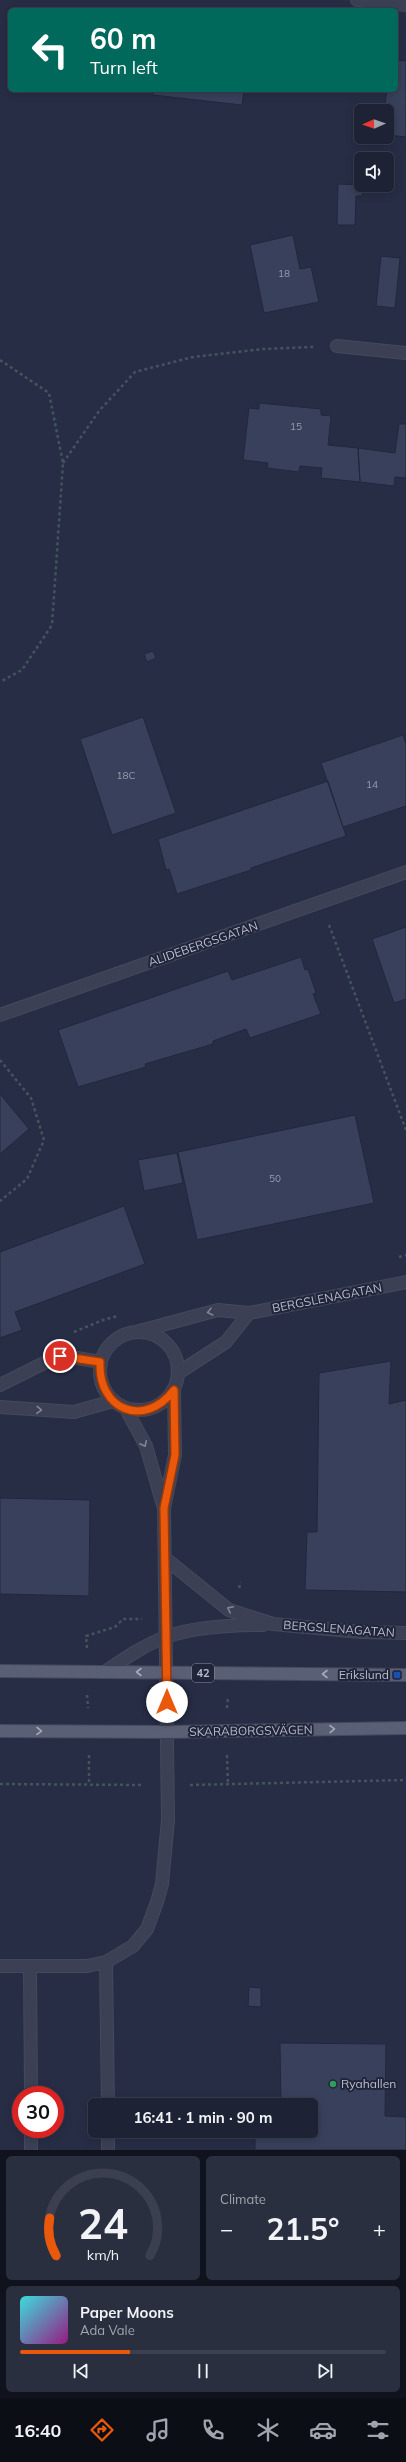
<!DOCTYPE html>
<meta charset="utf-8">
<style>
:root{--surface:#1d2234;--page:#2a2f40;--text:#f1f3f6;--muted:#a0a4ac;--line:#3b3f4f;--accent:#ea580c}
body{margin:0;font-family:Mulish,sans-serif;background:var(--page);color:var(--text);height:100vh;display:flex;flex-direction:column;font-size:15px;white-space:nowrap}
*{box-sizing:border-box;margin:0}
p{font-size:13px;color:var(--muted)}
.icon{flex:none;width:22px;height:22px;fill:none;stroke:currentColor;stroke-width:2;stroke-linecap:round;stroke-linejoin:round}
.map{position:relative;height:2150px;overflow:hidden}
.drawer{display:flex;flex-direction:column;gap:6px;padding:6px;background:#10131d;flex:1}
.drawer>*{flex:none}
.guide{position:absolute;left:8px;top:8px;width:390px;height:84px;border-radius:6px;box-shadow:0 2px 10px #0003,0 0 0 1px var(--line);background:#00695c;color:#fff;overflow:hidden}
.needle{width:26px;rotate:268deg}
.buttons{position:absolute;left:354px;top:104px;display:grid;gap:8px}
.buttons a{display:grid;place-items:center;width:40px;height:40px;border-radius:6px;background:var(--surface);box-shadow:0 2px 10px #0003,0 0 0 1px var(--line);font-size:20px}
.speed{position:absolute;left:12px;top:2086px;display:flex;gap:8px;font-size:20px;font-weight:700;text-align:center}
.speed>*{display:grid;place-content:center;width:52px;height:52px;border-radius:50%;background:var(--surface);box-shadow:0 2px 10px #0003,0 0 0 1px var(--line);line-height:1}
.speed .limit{border:6px solid #d22;background:#fff;color:#111}
.pin{position:absolute;display:grid;place-items:center;width:34px;height:34px;color:#fff;margin:-17px;border:2px solid #fff;border-radius:50%;box-shadow:0 1px 4px #0007}
.me{position:absolute;width:44px;margin:-22px;rotate:0deg;stroke-linejoin:round;filter:drop-shadow(0 0 3px #0008)}
.turn{display:flex;align-items:center;gap:14px;height:84px;padding:0 16px;font-size:18px}
.turn .icon{width:52px;height:52px;stroke-width:2.5}
.turn b{display:block;font-size:28px;line-height:34px}
.big{font-size:30px;font-weight:700;line-height:1.1}
.drawer .card{flex:1;display:flex;flex-direction:column;justify-content:center;gap:6px;min-width:0;padding:0 14px;border-radius:6px;background:var(--page)}
.drawer .dial{align-items:center;gap:0}
.dial svg{height:104px;overflow:visible;fill:none;stroke:var(--line);stroke-width:7;stroke-linecap:round;text-anchor:middle}
.dial text{fill:var(--text);stroke:none}
.song{display:flex;align-items:center;gap:12px}
.cover{width:48px;height:48px;border-radius:6px;background:linear-gradient(135deg,hsl(180 70% 55%),hsl(310 70% 35%))}
.played{height:4px;border-radius:2px;background:linear-gradient(90deg,var(--accent) 30%,var(--line) 30%)}
.keys{display:flex;justify-content:space-around;direction:ltr}
.heat{display:flex;justify-content:space-between;align-items:center;font-size:22px;direction:ltr}
.drawer .tiles{flex:1;display:grid;gap:6px;grid-template-columns:1fr 1fr}
.card:last-child{grid-column:span 2}
.trip{position:absolute;left:88px;top:2098px;width:230px;height:40px;border-radius:6px;background:var(--surface);box-shadow:0 2px 10px #0003,0 0 0 1px var(--line);font-weight:700;line-height:40px;text-align:center}
.menu{display:flex;height:64px;justify-content:space-around;align-items:center;background:#0c0e15;color:var(--muted)}
.menu .icon{width:28px;height:28px}
.menu .selected{color:var(--accent)}
.menu b{font-size:18px;color:var(--text)}
.map>svg:first-child{display:block}
.building{fill:#38405b;stroke:#22273c}
.lines{fill:none;stroke-linecap:round;stroke-linejoin:round}
.minor-casing{stroke:#45495d;stroke-width:14}
.major-casing{stroke:#45495d;stroke-width:14}
.path{stroke:#42555d;stroke-width:2.5;stroke-dasharray:3 3;stroke-linecap:butt}
.minor{stroke:#3b4054;stroke-width:12}
.major{stroke:#595f74;stroke-width:12}
.oneway{stroke:#808497}
.oneway2{stroke:#a6a9bb}
.route-casing{stroke:#983908;stroke-width:10}
.route{stroke:#ea580c;stroke-width:7}
.transit-dot{fill:#1a4fb4;stroke:#20253a;stroke-width:1.5}
.leisure-dot{fill:#2e9e5b;stroke:#20253a;stroke-width:1.5}
.labels{text-anchor:middle;stroke-width:4;stroke-linejoin:round;paint-order:stroke}
.number-label{font-size:10px;fill:#979baf}
.shield{fill:#20253a;stroke:#8b8fa1;stroke-width:1}
.shield-label{font-size:11px;font-weight:bold;fill:#b9bccd}
.street-label{font-size:12px;fill:#b9bccd;stroke:#20253a}
.poi-label{font-size:12px;fill:#b9bccd;stroke:#20253a;text-anchor:end}
</style>
<div class="map">
<svg width="406" height="2150" viewBox="0 0 406 2150">
<rect width="100%" height="100%" fill="#272d45"/>
<!-- building -->
<path class="building" d="M396 60 406 61V137L387 135V111H384L387 90H396Z
M153 90H244L242 105 153 95Z
M338 184 363 185 362 196H356L355 225H337Z
M293 235 300 269 311 267 319 302 264 313 250 245Z
M381 256 400 258 395 308 376 306Z
M259 403 321 409V415L331 416 328 445 358 448 360 482 321 478 322 468 300 466 299 472 267 468 268 463 243 460 249 408 259 409Z
M399 424H406V478L395 477 394 486 360 482 358 448 395 453Z
M153 651 156 658 147 662 144 654Z
M143 717 176 813 112 835 80 739Z
M403 735 406 744V806L343 827 321 763Z
M328 781 346 836 251 868V870L177 894 169 869 166 870 158 839Z
M406 927V999L394 1003 372 939Z
M301 957 305 970 308 969 316 993 313 994 321 1014 250 1038 246 1029 213 1041V1044L145 1064 146 1067 78 1087 58 1030 228 971 232 980Z
M0 1094 29 1129 0 1154Z
M355 1115 374 1203 197 1240 178 1152Z
M177 1153 183 1183 144 1191 138 1160Z
M124 1206 145 1264 15 1312 22 1330 0 1338V1252Z
M391 1361 389 1404 406 1400V1592L305 1590 307 1532H317L319 1373Z
M0 1498 90 1500 89 1596 0 1594Z
M249 1987 261 1988V2007L248 2006Z
M280 2043 386 2044 385 2116 406 2117V2150H255V2131H311V2105H281Z"/>
<g class="lines">
<!-- minor casing -->
<g class="minor-casing">
<path id="minor" d="M357 0 406 5
M337 346 406 353
M0 1015 406 872
M100 1371a39 39 0 1 1 78 0a39 39 0 1 1-78 0Z
M136 1332 218 1310 249 1313 406 1282
M178 1373 226 1342 249 1313
M0 1385 60 1355 100 1362
M0 1407 74 1412 113 1401
M126 1409 146 1446 163 1505
M166 1559 229 1610 273 1624 361 1632 406 1633
M105 1672C124 1659 144 1645 166 1637 193 1627 235 1625 263 1625
M106 1962 108 2105
M0 1966H87L106 1962 133 1946 147 1929 157 1902 162 1884 168 1820 164 1508 175 1455 174 1390
M30 1967 31 2095
M31 2129V2150
M108 2131V2150"/>
</g>
<!-- major casing -->
<g class="major-casing">
<path id="major" d="M0 1671 406 1675
M0 1731 167 1732 406 1728"/>
</g>
<!-- path -->
<path class="path" d="M0 360 49 393 63 463 52 625 22 670 0 682
M63 463 99 411 135 372 193 357 263 349 313 347
M329 925 406 1130
M0 1060 31 1098 44 1140 27 1179 0 1201
M399 1257 406 1255
M74 1332 103 1320 118 1316
M239 1588 241 1582
M87 1648 86 1636 115 1627 123 1619H142
M87 1695 88 1708
M227 1708 228 1697
M89 1755V1785
M227 1755 228 1784
M0 1784 143 1785
M190 1785 406 1780"/>
<!-- minor -->
<use href="#minor" class="minor"/>
<!-- major -->
<use href="#major" class="major"/>
</g>
<!-- one-way arrows -->
<defs><path id="oneway-chevron" d="M-2-3.5L2.5 0L-2 3.5" fill="none" stroke-width="1.6" stroke-linecap="round" stroke-linejoin="round"/></defs>
<g class="oneway">
<use href="#oneway-chevron" transform="translate(210 1312) rotate(166)"/>
<use href="#oneway-chevron" transform="translate(39 1410) rotate(4)"/>
<use href="#oneway-chevron" transform="translate(144 1444) rotate(65)"/>
<use href="#oneway-chevron" transform="translate(230 1609) rotate(-153)"/>
</g>
<g class="oneway2">
<use href="#oneway-chevron" transform="translate(139 1672) rotate(180)"/>
<use href="#oneway-chevron" transform="translate(325 1674) rotate(-180)"/>
<use href="#oneway-chevron" transform="translate(332 1729) rotate(-1)"/>
<use href="#oneway-chevron" transform="translate(39 1731) rotate(1)"/>
</g>
<g class="lines">
<!-- route casing -->
<g class="route-casing">
<path id="route" d="M60 1356 100 1362C98 1410 144 1429 174 1390L175 1455 164 1508 167 1702"/>
</g>
<!-- route -->
<use href="#route" class="route"/>
</g>
<!-- markers -->
<rect class="transit-dot" x="393" y="1671" width="8" height="8" rx="2"/>
<circle class="leisure-dot" cx="333" cy="2084" r="4"/>
<g class="labels">
<!-- number labels -->
<g class="number-label">
<text x="284" y="277">18</text>
<text x="296" y="430">15</text>
<text x="126" y="779">18C</text>
<text x="372" y="788">14</text>
<text x="275" y="1182">50</text>
</g>
<!-- shield labels -->
<rect class="shield" x="192" y="1664" width="22" height="18" rx="3"/>
<g class="shield-label">
<text x="203" y="1677">42</text>
</g>
<!-- street labels -->
<g class="street-label">
<text transform="translate(203 944) rotate(-19)" y="4">ALIDEBERGSGATAN</text>
<text transform="translate(327 1298) rotate(-11)" y="4">BERGSLENAGATAN</text>
<text transform="translate(339 1629) rotate(4)" y="4">BERGSLENAGATAN</text>
<text transform="translate(251 1731) rotate(-1)" y="4">SKARABORGSVÄGEN</text>
</g>
<!-- poi labels -->
<g class="poi-label">
<text x="389" y="1679">Erikslund</text>
<text x="341" y="2088" text-anchor="start">Ryahallen</text>
</g>
</g>
</svg>
<div class="buttons">
<a><svg class="needle" viewBox="-14 -14 28 28"><path d="M0-13l5 13h-10z" fill="#e53935"/><path d="M0 13l5-13h-10z" fill="#a0a4ac"/></svg></a>
<a><svg class="icon" aria-label="sound" viewBox="0 0 24 24"><path d="M4 9h4l5-4v14l-5-4H4zM17 9q2 3 0 6"/></svg></a>
</div>
<div class="speed"><div class="limit">30</div></div>
<div class="pin" style="left:60px;top:1356px;background:#d93025"><svg class="icon" aria-label="arrive" viewBox="0 0 24 24"><path d="M6 21V4h12l-3 4 3 4H6"/></svg></div>
<svg class="me" style="left:167px;top:1702px" viewBox="-20 -20 40 40"><circle r="19" fill="#fff"/><path d="M0-13L10 11 0 6-10 11z" fill="#ea580c"/></svg>
<div class="trip">16:41 · 1 min · 90 m</div>
<div class="guide">
<div class="turn"><svg class="icon" aria-label="left" viewBox="0 0 24 24"><path d="M17 20v-9H6M10 6l-5 5 5 5"/></svg><div><b>60 m</b>Turn left</div></div>
</div>
</div>
<section class="drawer">
<div class="tiles">
<div class="card dial"><svg viewBox="0 0 100 80">
<path d="M14 69A42 42 0 1 1 86 69"/>
<path d="M14 69A42 42 0 0 1 9 40" stroke="#ea580c"/>
<text x="50" y="56" font-size="32" font-weight="700">24</text>
<text x="50" y="72" font-size="11">km/h</text>
</svg></div>
<div class="card"><p>Climate</p>
<div class="heat"><a>−</a><b class="big">21.5°</b><a>+</a></div>
</div>
<div class="card">
<div class="song"><i class="cover"></i><div><b>Paper Moons</b><p>Ada Vale</p></div></div>
<div class="played"></div>
<div class="keys"><svg class="icon" aria-label="previous" viewBox="0 0 24 24"><path d="M18 5L8 12l10 7zM5 5v14"/></svg><svg class="icon" aria-label="pause" viewBox="0 0 24 24"><path d="M8 5v14M16 5v14"/></svg><svg class="icon" aria-label="next" viewBox="0 0 24 24"><path d="M6 5l10 7-10 7zM19 5v14"/></svg></div>
</div>
</div>
</section>
<nav class="menu">
<b>16:40</b>
<svg class="icon selected" aria-label="directions" viewBox="0 0 24 24"><path d="M12 3l9 9-9 9-9-9zM9 14v-3h6M13 9l2 2-2 2"/></svg>
<svg class="icon" aria-label="music" viewBox="0 0 24 24"><path d="M9 18V5l10-2v13"/><circle cx="6" cy="18" r="3"/><circle cx="16" cy="16" r="3"/></svg>
<svg class="icon" aria-label="phone" viewBox="0 0 24 24"><path d="M5 4h4l2 5-3 2q2 4 5 5l2-3 5 2v4C11 20 4 13 5 4z"/></svg>
<svg class="icon" aria-label="climate" viewBox="0 0 24 24"><path d="M12 3v18M4 7l16 10M4 17L20 7"/></svg>
<svg class="icon" aria-label="car" viewBox="0 0 24 24"><path d="M5 17H2v-5l4-1 3-4h7l3 4 3 1v5h-3M9 17h6M6 11h13"/><circle cx="7" cy="17" r="2"/><circle cx="17" cy="17" r="2"/></svg>
<svg class="icon" aria-label="filters" viewBox="0 0 24 24"><path d="M4 7h16M4 17h16"/><circle cx="9" cy="7" r="2"/><circle cx="15" cy="17" r="2"/></svg>
</nav>
